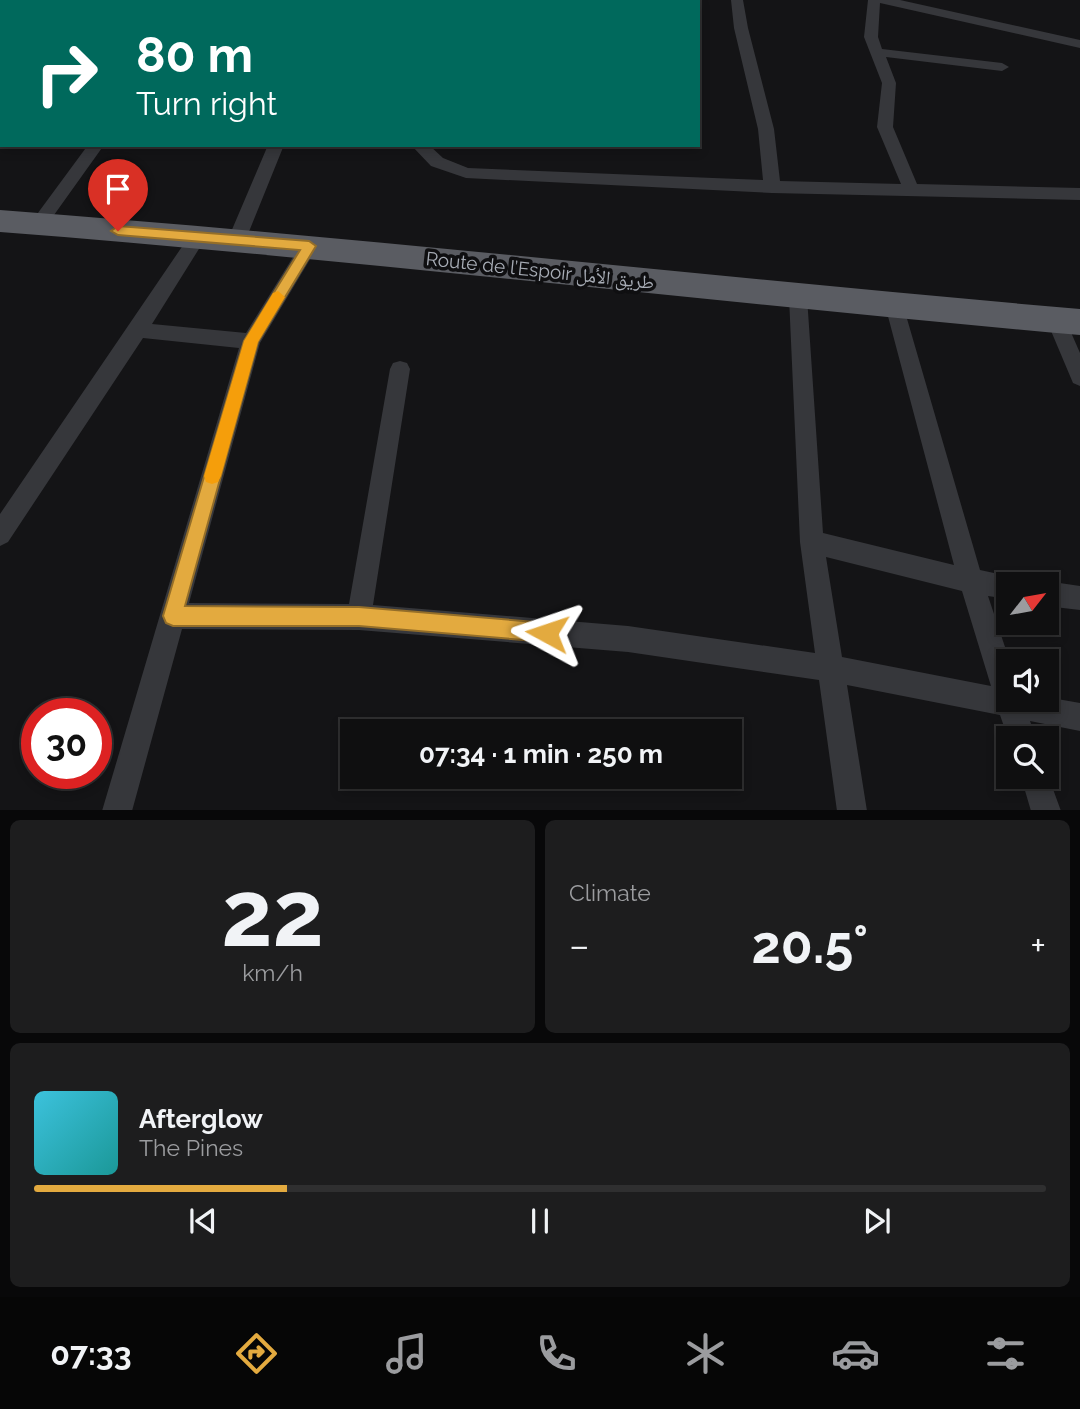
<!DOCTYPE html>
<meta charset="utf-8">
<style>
:root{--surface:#0f0f10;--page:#1d1d1e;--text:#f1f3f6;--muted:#9b9c9f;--line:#2f2f30;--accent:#e3aa3f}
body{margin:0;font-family:Raleway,"Noto Naskh Arabic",sans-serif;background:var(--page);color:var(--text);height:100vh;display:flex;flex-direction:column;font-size:26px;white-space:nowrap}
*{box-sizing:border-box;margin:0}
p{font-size:23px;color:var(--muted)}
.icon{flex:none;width:38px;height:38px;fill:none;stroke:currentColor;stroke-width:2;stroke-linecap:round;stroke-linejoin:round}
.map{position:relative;height:810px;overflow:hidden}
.sheet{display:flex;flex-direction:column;gap:10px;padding:10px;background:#080809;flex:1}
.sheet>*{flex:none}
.top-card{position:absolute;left:0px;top:0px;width:700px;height:147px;box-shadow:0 4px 10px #0003,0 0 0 2px var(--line);background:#00695c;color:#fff;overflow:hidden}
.needle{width:46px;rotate:59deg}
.tools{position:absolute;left:996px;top:572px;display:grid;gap:14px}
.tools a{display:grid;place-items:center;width:63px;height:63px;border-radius:0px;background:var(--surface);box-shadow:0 4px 10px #0003,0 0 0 2px var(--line);font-size:35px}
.speed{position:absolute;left:21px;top:698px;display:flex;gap:14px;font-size:35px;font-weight:700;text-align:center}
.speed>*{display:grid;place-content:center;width:91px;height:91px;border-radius:50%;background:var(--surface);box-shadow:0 4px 10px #0003,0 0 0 2px var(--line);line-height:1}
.speed .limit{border:10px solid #d22;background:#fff;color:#111}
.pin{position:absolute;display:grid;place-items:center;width:60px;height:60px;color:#fff;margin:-72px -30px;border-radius:50% 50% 50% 0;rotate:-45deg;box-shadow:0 0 7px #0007}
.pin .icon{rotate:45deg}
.me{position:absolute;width:77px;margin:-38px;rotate:275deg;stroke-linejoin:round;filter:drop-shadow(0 0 5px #0008)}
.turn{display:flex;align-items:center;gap:24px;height:147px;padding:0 21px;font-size:32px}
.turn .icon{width:91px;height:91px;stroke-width:2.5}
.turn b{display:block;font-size:49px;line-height:60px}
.big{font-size:52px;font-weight:700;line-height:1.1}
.sheet .card{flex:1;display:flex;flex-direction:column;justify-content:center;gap:10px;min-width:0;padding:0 24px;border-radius:10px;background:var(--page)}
.sheet .dial{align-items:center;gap:0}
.dial b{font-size:91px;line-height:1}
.song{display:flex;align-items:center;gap:21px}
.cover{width:84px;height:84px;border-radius:10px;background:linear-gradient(135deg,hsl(190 70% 55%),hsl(180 70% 35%))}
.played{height:7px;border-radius:4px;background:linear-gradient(90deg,var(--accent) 25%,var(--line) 25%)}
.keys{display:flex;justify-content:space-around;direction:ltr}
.heat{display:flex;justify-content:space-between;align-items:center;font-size:38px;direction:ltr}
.sheet .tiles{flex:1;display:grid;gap:10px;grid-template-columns:1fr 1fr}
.card:last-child{grid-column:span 2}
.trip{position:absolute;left:340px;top:719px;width:402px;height:70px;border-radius:0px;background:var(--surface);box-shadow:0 4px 10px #0003,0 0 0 2px var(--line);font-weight:700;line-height:70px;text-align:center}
.tab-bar{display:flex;height:112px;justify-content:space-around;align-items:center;background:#060606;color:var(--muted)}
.tab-bar .icon{width:49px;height:49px}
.tab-bar .current{color:var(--accent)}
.tab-bar b{font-size:32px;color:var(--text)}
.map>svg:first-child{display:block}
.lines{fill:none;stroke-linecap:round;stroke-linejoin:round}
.minor{fill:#36373b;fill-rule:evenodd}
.trunk{fill:#5a5c62;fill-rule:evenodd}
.route{fill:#e3aa3f;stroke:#946e29;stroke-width:2}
.slow{fill:#f59e0b}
.labels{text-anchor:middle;stroke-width:7;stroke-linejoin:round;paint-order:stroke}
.street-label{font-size:19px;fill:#a7acb5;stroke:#0f0f11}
</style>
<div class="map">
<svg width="1080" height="811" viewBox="0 0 1080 811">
<rect width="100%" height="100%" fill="#141416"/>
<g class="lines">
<!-- minor -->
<path class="minor" d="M62 0H74L61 2Z
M192 0H204L191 2Z
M234 0H266L267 2H235Z
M656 0H673L655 2Z
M731 0H743L748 28 774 129 780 181 901 184 877 127 882 83 864 37 868 0H900L1080 40V48L880 3 878 37 882 49 1002 63 1009 67 1002 71 886 57 896 83 893 127 917 184 1080 188V200L772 193 466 178 431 166 411 145H429L443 158 468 168 763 180 758 129 734 28Z
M0 73H2L0 83Z
M0 129H2V139H0Z
M88 145H104L44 229H32L29 225 32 221Z
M268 145H284L246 239 243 244H231L228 239Z
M198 230 204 232 207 236 152 324 246 333 303 241H315L318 246 260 343 189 603 349 604 390 369 393 363 400 361 407 363 410 369 373 605 628 626 815 653 800 542 789 297 791 292 798 290 805 292 807 297 823 533 954 565 885 305 887 300 894 298 901 300 903 305 980 570 1017 578 1019 584H1008V599L988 596 1010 662 1008 700H1046V697L1080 703V731L1030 721 1036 738H1008L1000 715 847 685 867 811H837L819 680 628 652 359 630 182 629 132 811H102L239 348 143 338 8 542 0 546V514L192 232ZM826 557 962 591 991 686 842 657Z
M1056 311 1063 314 1080 353V386L1073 383 1046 319 1049 314Z
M1046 581 1080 586V610L1046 606V584H1037Z
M1046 770 1061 811H1031L1021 777H1046Z"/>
<!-- trunk -->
<path class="trunk" d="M0 210C361 237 720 278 1080 309V335C720 303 361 260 0 232Z"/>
</g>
<!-- route -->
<path class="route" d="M118 226 309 241 316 246 258 342 185 606 359 607 547 623 554 626 557 633 554 640 547 642 359 626H173L166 623 163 616 244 341 300 250 118 235 111 231Z"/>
<!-- slow -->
<path class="slow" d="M278 291 285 297 258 342 221 476 218 482 212 484 206 482 204 476 244 341 273 293Z"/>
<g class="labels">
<!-- street labels -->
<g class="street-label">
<text transform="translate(540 270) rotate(6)" y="7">Route de l’Espoir طريق الأمل</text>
</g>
</g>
</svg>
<div class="tools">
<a><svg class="needle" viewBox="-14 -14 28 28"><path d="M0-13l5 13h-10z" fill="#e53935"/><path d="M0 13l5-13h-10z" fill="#9b9c9f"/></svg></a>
<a><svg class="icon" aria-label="sound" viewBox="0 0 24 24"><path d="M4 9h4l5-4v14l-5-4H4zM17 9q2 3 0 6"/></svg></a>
<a><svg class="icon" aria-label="search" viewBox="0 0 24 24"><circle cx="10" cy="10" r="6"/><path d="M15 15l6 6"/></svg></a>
</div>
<div class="speed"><div class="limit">30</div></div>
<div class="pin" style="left:118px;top:231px;background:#d93025"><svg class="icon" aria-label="arrive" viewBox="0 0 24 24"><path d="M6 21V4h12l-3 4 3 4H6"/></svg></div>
<svg class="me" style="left:547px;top:633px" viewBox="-20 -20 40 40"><path d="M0-17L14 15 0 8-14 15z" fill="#e3aa3f" stroke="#fff" stroke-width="4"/></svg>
<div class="trip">07:34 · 1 min · 250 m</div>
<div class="top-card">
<div class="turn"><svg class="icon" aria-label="right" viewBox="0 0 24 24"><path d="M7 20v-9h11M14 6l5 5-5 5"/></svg><div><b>80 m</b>Turn right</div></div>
</div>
</div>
<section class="sheet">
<div class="tiles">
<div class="card dial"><b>22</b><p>km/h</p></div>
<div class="card"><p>Climate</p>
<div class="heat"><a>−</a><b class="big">20.5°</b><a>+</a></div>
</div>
<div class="card">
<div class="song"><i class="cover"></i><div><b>Afterglow</b><p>The Pines</p></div></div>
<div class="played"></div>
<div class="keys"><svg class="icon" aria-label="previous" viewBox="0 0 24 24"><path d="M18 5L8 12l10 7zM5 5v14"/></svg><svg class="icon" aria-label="pause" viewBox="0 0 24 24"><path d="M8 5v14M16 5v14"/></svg><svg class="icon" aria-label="next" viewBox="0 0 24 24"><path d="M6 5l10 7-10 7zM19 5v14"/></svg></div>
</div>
</div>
</section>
<nav class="tab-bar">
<b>07:33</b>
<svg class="icon current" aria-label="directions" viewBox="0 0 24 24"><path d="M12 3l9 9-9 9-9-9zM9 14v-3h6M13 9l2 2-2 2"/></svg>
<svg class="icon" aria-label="music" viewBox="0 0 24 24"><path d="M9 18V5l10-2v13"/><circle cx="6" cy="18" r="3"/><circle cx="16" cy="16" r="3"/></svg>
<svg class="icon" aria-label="phone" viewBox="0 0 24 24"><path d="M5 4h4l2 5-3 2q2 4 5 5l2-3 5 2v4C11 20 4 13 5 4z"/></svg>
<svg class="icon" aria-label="climate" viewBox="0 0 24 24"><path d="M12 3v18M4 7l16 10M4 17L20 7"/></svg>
<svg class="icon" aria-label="car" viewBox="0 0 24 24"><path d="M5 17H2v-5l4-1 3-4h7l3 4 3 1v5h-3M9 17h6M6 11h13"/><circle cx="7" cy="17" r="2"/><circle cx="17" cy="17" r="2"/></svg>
<svg class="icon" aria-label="filters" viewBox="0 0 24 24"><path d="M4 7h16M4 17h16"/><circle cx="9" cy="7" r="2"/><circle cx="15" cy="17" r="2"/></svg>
</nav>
